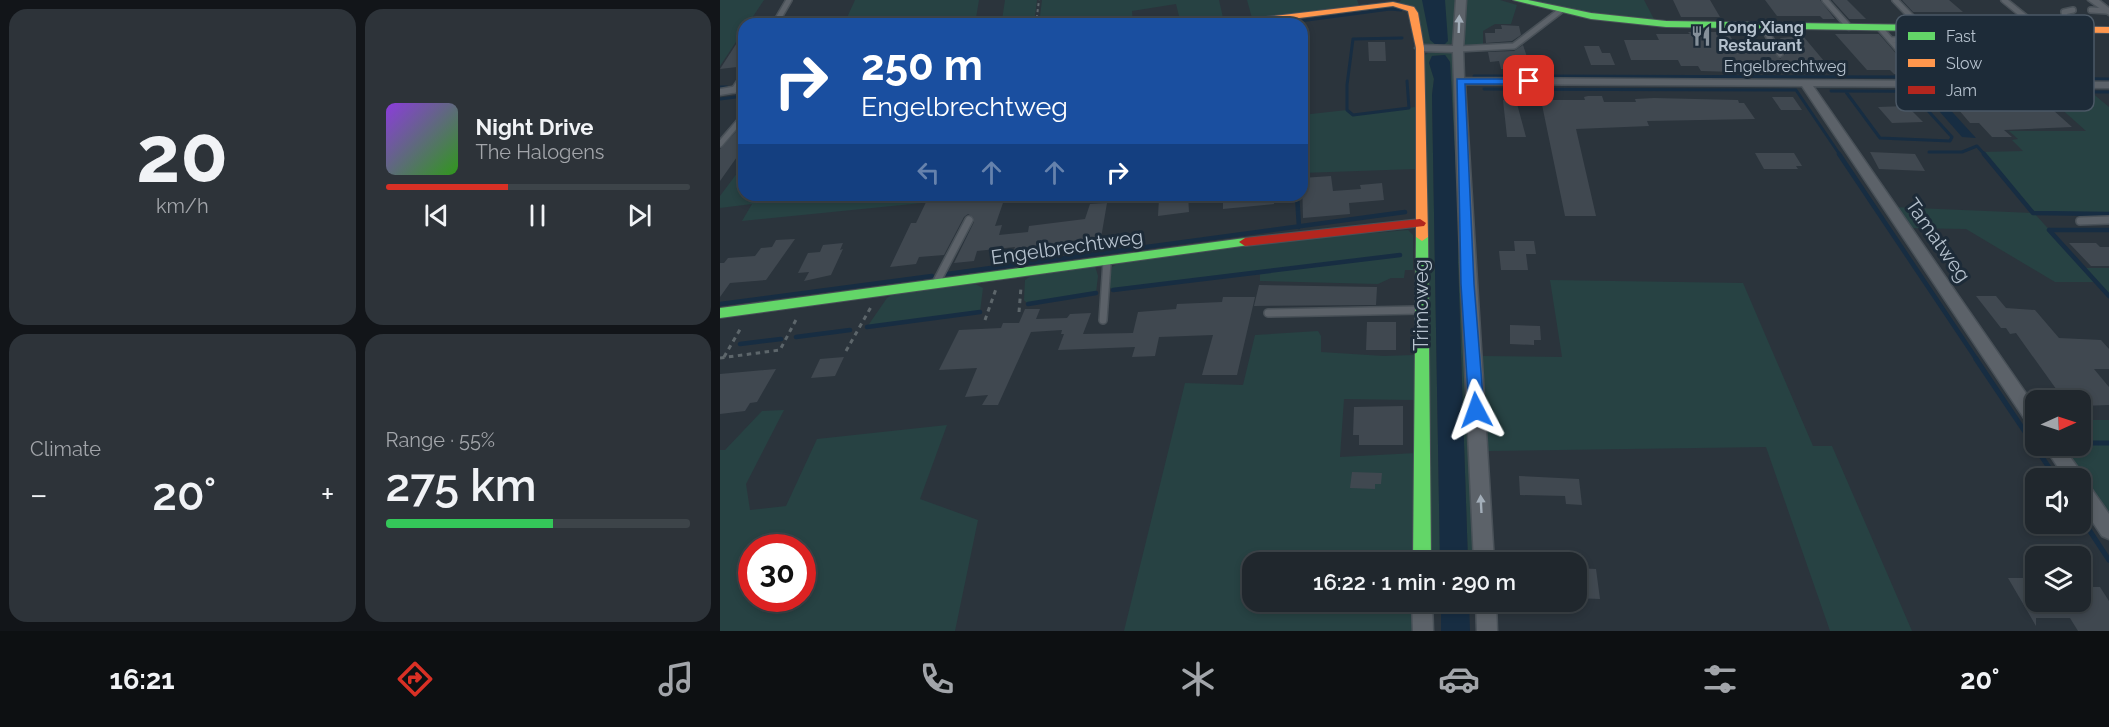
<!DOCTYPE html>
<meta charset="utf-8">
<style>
:root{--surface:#20272d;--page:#2d3339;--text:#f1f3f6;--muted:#a2a5aa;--line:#3d4449;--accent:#d93025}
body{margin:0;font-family:Raleway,sans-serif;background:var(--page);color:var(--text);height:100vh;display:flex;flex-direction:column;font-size:22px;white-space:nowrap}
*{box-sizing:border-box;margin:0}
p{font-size:20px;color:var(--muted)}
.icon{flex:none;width:33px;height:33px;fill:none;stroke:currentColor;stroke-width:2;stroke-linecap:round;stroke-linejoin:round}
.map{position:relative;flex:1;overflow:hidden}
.drawer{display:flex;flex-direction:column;gap:9px;padding:9px;background:#121519;width:720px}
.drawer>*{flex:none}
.top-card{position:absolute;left:18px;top:18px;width:570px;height:183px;border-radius:18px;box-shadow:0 3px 9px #0003,0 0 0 2px var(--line);background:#1a4fa0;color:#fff;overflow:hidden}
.needle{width:39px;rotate:87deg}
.controls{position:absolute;left:1305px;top:390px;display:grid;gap:12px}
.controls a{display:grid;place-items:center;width:66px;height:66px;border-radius:12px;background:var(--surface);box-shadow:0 3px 9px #0003,0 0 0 2px var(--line);font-size:30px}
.speed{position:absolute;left:18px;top:534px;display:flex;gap:12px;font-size:30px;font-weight:700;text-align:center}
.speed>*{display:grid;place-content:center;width:78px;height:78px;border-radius:50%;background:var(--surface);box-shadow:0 3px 9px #0003,0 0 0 2px var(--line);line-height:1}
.speed .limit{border:9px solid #d22;background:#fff;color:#111}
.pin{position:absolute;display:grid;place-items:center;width:51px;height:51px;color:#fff;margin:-26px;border-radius:12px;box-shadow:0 3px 9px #0006}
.me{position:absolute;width:66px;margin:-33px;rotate:356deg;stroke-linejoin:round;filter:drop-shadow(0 0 4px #0008)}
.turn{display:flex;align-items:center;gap:21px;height:126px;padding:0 24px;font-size:27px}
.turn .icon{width:78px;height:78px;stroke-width:2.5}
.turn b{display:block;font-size:42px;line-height:51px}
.lanes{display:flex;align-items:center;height:57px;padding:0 24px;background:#0003;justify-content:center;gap:30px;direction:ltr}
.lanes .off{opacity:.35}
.big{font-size:45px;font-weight:600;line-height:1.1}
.drawer .widget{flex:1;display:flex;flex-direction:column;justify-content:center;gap:9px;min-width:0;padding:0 21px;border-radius:18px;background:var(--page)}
.drawer .dial{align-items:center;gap:0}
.dial b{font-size:78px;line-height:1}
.song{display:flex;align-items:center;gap:18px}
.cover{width:72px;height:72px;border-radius:9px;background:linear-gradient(135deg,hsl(270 70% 55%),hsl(110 70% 35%))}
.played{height:6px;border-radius:3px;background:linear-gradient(90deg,var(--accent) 40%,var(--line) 40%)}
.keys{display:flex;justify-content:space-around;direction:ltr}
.heat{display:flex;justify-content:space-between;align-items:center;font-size:33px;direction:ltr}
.charge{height:9px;border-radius:4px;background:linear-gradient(90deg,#34c759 55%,var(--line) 0)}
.drawer .tiles{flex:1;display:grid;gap:9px;grid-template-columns:repeat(2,1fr)}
.trip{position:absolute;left:522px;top:552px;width:345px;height:60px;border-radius:18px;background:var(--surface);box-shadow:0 3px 9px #0003,0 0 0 2px var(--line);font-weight:600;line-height:60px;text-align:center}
.dock{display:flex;height:96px;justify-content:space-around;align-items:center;background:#0d1012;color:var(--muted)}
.dock .icon{width:42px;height:42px}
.dock .active{color:var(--accent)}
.dock b{font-size:27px;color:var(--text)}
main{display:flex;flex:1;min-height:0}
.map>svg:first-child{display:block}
.green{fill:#274243;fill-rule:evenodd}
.water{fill:#172d42}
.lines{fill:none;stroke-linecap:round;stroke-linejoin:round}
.stream-far2{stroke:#172d42;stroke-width:3}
.stream-far1{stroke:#172d42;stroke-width:4.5}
.stream{stroke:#172d42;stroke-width:5}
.building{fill:#404850}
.lane-far1-casing{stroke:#495158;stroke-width:8}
.lane-casing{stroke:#495158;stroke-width:10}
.street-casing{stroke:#495158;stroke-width:3}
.fast-casing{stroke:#495158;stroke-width:2}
.slow-casing{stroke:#495158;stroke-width:2}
.jam-casing{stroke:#495158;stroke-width:2}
.path-far1{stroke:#5d666b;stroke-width:2;stroke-dasharray:3 3;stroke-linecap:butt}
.path{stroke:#5d666b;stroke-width:3;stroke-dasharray:4.5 4.5;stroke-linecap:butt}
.lane-far1{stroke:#5c6269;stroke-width:5}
.lane{stroke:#5c6269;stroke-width:7}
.street{fill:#5c6269;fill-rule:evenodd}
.fast{fill:#63d668;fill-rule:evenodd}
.slow{fill:#ff974d;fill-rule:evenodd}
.jam{fill:#b3261e;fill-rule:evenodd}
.oneway{fill:#a3aeb9}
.route{fill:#1a73e8;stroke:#114b97;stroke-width:1.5}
.labels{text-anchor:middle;stroke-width:6;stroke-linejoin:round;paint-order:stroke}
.far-poi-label{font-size:16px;font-weight:bold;fill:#b5c1cd;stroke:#1d2b38;text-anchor:start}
.far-street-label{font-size:16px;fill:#b5c1cd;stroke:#1d2b38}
.street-label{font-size:20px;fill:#b5c1cd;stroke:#1d2b38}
.key{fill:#1d2b38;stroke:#4b5865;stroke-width:1.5}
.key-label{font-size:16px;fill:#b5c1cd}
</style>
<main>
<section class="drawer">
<div class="tiles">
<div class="widget dial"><b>20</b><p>km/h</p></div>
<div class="widget">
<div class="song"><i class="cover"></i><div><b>Night Drive</b><p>The Halogens</p></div></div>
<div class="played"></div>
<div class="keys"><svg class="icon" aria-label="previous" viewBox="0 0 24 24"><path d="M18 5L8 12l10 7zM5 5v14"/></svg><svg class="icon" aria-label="pause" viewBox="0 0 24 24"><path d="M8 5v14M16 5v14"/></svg><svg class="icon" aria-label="next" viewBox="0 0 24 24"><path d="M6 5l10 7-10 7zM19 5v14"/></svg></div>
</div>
<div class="widget"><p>Climate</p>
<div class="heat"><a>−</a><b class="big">20°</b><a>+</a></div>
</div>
<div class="widget"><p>Range · 55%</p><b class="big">275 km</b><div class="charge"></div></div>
</div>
</section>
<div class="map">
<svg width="1389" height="631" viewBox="0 0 1389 631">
<rect width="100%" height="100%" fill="#2b343c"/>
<!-- green -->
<path class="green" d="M0 0H44L28 24H24V30L0 66Z
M135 0H259L255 24H124Z
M285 0H317L315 16 282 20Z
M322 0H499L504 22 461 24 456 4 412 11 413 24H319Z
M527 0H637L639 5 532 18Z
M681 0H736L733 43 726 46 705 45 697 17 679 3Z
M746 0H780L797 5 791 24H775L763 31V47L745 48 742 45Z
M811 0H924L934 19 860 11Z
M711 50 728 51 734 56 759 562H748L738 263 739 232 730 62 725 55 712 56 709 62 714 79 712 95 720 562H709L704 56Z
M1321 86 1365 87 1389 107V214L1314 213 1364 268H1389V296L1376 282H1335L1246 229 1187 228 1172 207 1313 213 1262 152 1303 151 1292 140 1298 139 1289 131H1366L1327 96 1330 95Z
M695 107V169L582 173V115L627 110 633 115Z
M24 164V195H205L202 203 22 221 32 204 0 208V196Z
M688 230 693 235V270H685L684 278H671L658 284 540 281V272L393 290 388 286 392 267 399 263 557 241Z
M375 266 378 276 376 293 308 304 304 300 305 280 311 276Z
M830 280 1023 283 1093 446H1112L1192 631H1110L1046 447 768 451 762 356 842 357Z
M255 284 263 288 260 312 147 327 167 298 174 294Z
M598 331 601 336V352L664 356 694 355V400L624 399 620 457 696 453 695 562H532V602H695V631H404L465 383 523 385 535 335Z
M64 410 26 484 30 510 66 506 97 439 227 425 200 499 258 520 235 631H0V450H5L42 411ZM32 548H82V598H32Z
M1361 420H1389V522L1338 446H1360Z"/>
<!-- water -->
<path class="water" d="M702 0H725L728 41 724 45H716L710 40Z
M725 55 730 62 739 232 738 263 748 562H720L712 95 714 79 709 63 712 56Z
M1217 101 1224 103 1256 138 1242 137 1212 103Z
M721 602H749L750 631H721Z"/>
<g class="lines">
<!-- stream-far2 -->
<path class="stream-far2" d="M489 24 516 20
M557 24 670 9 681 10
M682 38 633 39 627 85V110L633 115 689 108 687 81
M754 76 1209 77
M1224 77 1389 79
M0 87H7
M764 89 1076 90 1120 155
M1111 91 1389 92
M1126 92 1160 138 1230 141 1232 137 1201 103
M0 99 24 96
M1209 152H1242L1257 146 1265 155"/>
<!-- stream-far1 -->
<path class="stream-far1" d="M1119 154 1257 360
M1264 154 1313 213 1389 214
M577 195 579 227
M1329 230 1389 296
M1329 230H1389
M227 274 685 212
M393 290 680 255
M0 304 212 276
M308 304 376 293
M147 327 260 312
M76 337 130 330
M20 344 61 339"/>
<!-- stream -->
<path class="stream" d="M1256 359 1336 478
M1360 443H1389
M1360 516 1389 560"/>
</g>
<!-- building -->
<path class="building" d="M953 0H990L1000 17H961Z
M1045 0H1100L1115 19H1103L1100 16H1057Z
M1112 0H1127L1146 19H1129Z
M1182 0H1229L1243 12H1193Z
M781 25 799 26 801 35 792 41 766 43 765 33H775V29H782Z
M24 32V56L17 67 0 69Z
M968 32H1008L1013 41H1046L1060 59 1065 54 1058 41H1062L1060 38 1083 36 1109 67H1084L1089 74 981 71 978 66H961L958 60H911L904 40H939L936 34H970Z
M1115 34H1159L1194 74H1174L1170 70H1147Z
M648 42H665L666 61H649Z
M803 45 811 69H781L779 61 770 62 768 52 794 51Z
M864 46H879L882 53H890L895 65H871Z
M868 96H882L884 102H916L915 99 934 98 1018 100 1019 103H1024L1035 119 927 121 929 126 856 129 876 216H845L821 100H865L864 97Z
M1052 97H1073L1082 110H1061Z
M783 100H796L806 137H787Z
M1232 102H1257L1261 107H1319L1323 110H1333L1352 127 1284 130 1292 137H1272L1259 123H1250Z
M1187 106 1203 122 1172 123 1158 107Z
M24 123V147L0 181V149Z
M1150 152 1195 154 1205 171 1159 169Z
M1035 153H1074L1082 166H1076L1078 169H1044Z
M611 176 613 191 641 189 640 185 662 183 664 200 629 203 630 214 583 218 582 178Z
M225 195 222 202 252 199 250 203 284 200 275 226 282 225 279 235 308 232 309 226 365 219 370 204 387 203 381 238 349 241 348 245 317 249 316 254 292 256 295 247 257 251 254 261 234 263 254 222 253 217 248 214 244 217 224 255 199 257 196 264 170 267 191 223H196L209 196Z
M468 195 469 212 438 216 439 198Z
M503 195H554V204L503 209Z
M75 239 46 280 10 283 0 297V263H4L8 258 35 256 41 248 52 247 56 240Z
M794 241H814L816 254H806L808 270H781L779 251H795Z
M123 243 120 250 123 249 111 275 84 281 89 272 78 273 88 253 100 252 103 245Z
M1349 243H1376L1380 247H1389V266H1371Z
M539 285 657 287 656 305 534 306Z
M1256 296H1276L1286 308 1315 310 1339 338 1381 340 1389 349V369H1374L1389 387V405L1360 406V400H1344L1296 333 1290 334 1286 328H1281Z
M503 297H535L517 375H482L493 335 439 337 435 356 412 357 415 347 338 350 344 334H341L342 330 311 332 278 405H262L268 395 245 397 257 368 219 370 239 330 281 328 283 323H299L305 309H320L316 319 347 318 350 314 371 313 363 334 413 333 418 312 456 309 457 304 502 302Z
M647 322H676V350H646Z
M790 325 820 326 821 340H814V345L790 344Z
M124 357 115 376 91 378 100 359Z
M56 369 37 402 30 403 25 411 0 414V374Z
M683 406V445H639V435H633L634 407Z
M632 472 662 473 661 484H655V489L630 488Z
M799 476 859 479 862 505 846 504 845 496 800 495Z
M856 568 876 569 880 599 856 598Z
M1288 578H1316V602H1360V587H1380L1389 601V631H1358L1350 618H1316V626Z"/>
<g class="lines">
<!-- lane-far1 casing -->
<g class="lane-far1-casing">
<path id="lane-far1" d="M1105 0 1129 27
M1175 0 1202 28
M1284 0 1320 29
M1371 10 1387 11
M55 24 69 0
M1042 26 1060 54
M1160 28 1187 59 1210 72 1221 84
M1277 29 1320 61 1355 60 1341 45 1308 30
M1348 30 1344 12 1353 10
M1171 40 1202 39 1191 28
M738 49 794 46 840 11
M14 90 24 75
M0 144 24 116"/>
</g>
<!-- lane casing -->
<g class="lane-casing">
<path id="lane" d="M1360 221 1389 220
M216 283 249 220
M548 313 699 310
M383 320 387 262"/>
</g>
<!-- street casing -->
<g class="street-casing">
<path id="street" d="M736 0H746L743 49 744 78 1389 82V88L1093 86 1316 408V429L1310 427 1082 86 745 84 774 562H754L741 284 733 52 700 51 695 48 700 45 733 46Z
M1368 0H1379L1389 8V15Z
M24 85V91L0 95V89Z
M1324 446H1342L1361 472 1363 480 1366 481 1389 514V539L1382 536 1360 503V478H1345Z
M692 602H712L713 631H693Z
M756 602H776L777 631H757Z"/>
</g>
<!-- fast casing -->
<g class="fast-casing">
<path id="fast" d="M793 0H808L871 13 946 21 1205 25 1209 28 1205 31 946 27 871 19Z
M702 233 708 237 711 562H693L696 237Z
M525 238 531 242 529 245 0 318V308Z"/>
</g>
<!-- slow casing -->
<g class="slow-casing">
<path id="slow" d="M673 2 694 7 698 13 704 48 708 237 702 241 696 237V48L688 11 673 6 533 24H509L513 21Z
M1205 25 1389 27V33L1202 30V26Z"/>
</g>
<!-- jam casing -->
<g class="jam-casing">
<path id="jam" d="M700 219 706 223 704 226 525 246 519 242 525 238Z"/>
</g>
<!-- path-far1 -->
<path class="path-far1" d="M316 24 319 0"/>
<!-- path -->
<path class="path" d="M299 312 301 287
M265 320 276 289
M126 351 151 307
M4 357 22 326
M0 358 60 350 78 316"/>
<!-- lane-far1 -->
<use href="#lane-far1" class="lane-far1"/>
<!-- lane -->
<use href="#lane" class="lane"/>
<!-- street -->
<use href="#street" class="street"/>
<!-- fast -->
<use href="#fast" class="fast"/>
<!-- slow -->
<use href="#slow" class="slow"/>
<!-- jam -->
<use href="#jam" class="jam"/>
</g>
<!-- one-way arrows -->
<defs><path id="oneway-solid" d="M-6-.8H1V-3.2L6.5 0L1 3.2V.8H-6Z" transform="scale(1.5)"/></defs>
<g class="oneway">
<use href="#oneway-solid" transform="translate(739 24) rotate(-88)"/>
<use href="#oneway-solid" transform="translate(761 504) rotate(-93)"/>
</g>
<!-- route -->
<path class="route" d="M737 79H809L814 81 809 84H745L754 284 764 410 762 415 756 416 751 415 749 410 741 284Z"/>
<!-- icons -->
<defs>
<g id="restaurant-bare" transform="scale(1.62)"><path d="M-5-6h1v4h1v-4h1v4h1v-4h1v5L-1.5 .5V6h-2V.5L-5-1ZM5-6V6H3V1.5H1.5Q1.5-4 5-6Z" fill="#85909a" stroke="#1d2b38" stroke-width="2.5" paint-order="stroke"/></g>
</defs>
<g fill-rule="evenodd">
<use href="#restaurant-bare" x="981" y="36"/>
</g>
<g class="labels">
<!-- far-poi labels -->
<g class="far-poi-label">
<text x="998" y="33">Long Xiang<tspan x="998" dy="18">Restaurant</tspan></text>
</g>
<!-- far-street labels -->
<g class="far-street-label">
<text x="1065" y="72">Engelbrechtweg</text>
</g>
<!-- street labels -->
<g class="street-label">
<text transform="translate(1218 240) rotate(55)" y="7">Tamatweg</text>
<text transform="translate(347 247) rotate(-8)" y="7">Engelbrechtweg</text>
<text transform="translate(701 305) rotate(-90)" y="7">Trimoweg</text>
</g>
</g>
<!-- legend -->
<rect x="1176" y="15" width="198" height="96" rx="9" class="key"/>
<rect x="1188" y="32" width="27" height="8" fill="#63d668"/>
<rect x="1188" y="59" width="27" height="8" fill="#ff974d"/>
<rect x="1188" y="86" width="27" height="8" fill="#b3261e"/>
<g class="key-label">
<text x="1226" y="42">Fast</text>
<text x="1226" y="69">Slow</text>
<text x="1226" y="96">Jam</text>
</g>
</svg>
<div class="controls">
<a><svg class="needle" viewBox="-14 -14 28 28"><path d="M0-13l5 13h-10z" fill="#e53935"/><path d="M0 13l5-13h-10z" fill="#a2a5aa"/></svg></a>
<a><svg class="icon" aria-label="sound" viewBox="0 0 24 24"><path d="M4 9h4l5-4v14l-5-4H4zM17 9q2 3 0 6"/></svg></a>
<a><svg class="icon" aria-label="layers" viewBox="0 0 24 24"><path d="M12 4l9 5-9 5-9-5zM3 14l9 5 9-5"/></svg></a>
</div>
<div class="speed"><div class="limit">30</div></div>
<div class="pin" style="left:809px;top:81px;background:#d93025"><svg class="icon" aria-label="arrive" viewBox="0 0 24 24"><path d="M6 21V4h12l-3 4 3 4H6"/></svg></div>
<svg class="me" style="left:756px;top:410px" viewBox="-20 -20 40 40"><path d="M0-17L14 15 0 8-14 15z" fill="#1a73e8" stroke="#fff" stroke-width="4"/></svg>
<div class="trip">16:22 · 1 min · 290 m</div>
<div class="top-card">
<div class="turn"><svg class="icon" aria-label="right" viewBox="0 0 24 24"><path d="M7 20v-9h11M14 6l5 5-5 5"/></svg><div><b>250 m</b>Engelbrechtweg</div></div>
<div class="lanes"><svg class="icon off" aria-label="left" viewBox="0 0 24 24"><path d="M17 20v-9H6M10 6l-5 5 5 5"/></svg><svg class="icon off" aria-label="ahead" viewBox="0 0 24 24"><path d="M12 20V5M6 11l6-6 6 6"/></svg><svg class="icon off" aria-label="ahead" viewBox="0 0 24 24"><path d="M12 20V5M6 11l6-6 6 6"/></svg><svg class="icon" aria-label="right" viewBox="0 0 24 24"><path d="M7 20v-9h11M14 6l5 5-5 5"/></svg></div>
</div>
</div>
</main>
<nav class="dock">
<b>16:21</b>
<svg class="icon active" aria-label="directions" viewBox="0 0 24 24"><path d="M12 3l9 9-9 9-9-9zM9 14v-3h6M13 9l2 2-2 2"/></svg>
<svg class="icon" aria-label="music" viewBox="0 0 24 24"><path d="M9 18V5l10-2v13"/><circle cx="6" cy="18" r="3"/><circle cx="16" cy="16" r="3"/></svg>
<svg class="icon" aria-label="phone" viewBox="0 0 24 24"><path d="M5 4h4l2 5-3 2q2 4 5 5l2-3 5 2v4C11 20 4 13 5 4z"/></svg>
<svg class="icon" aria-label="climate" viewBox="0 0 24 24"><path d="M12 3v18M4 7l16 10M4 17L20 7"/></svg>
<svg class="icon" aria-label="car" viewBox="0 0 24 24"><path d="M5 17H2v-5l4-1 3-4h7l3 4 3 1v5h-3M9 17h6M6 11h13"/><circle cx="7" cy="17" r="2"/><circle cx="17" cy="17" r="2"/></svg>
<svg class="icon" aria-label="filters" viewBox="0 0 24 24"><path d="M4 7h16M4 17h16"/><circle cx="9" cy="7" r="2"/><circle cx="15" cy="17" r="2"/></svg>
<b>20°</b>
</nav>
